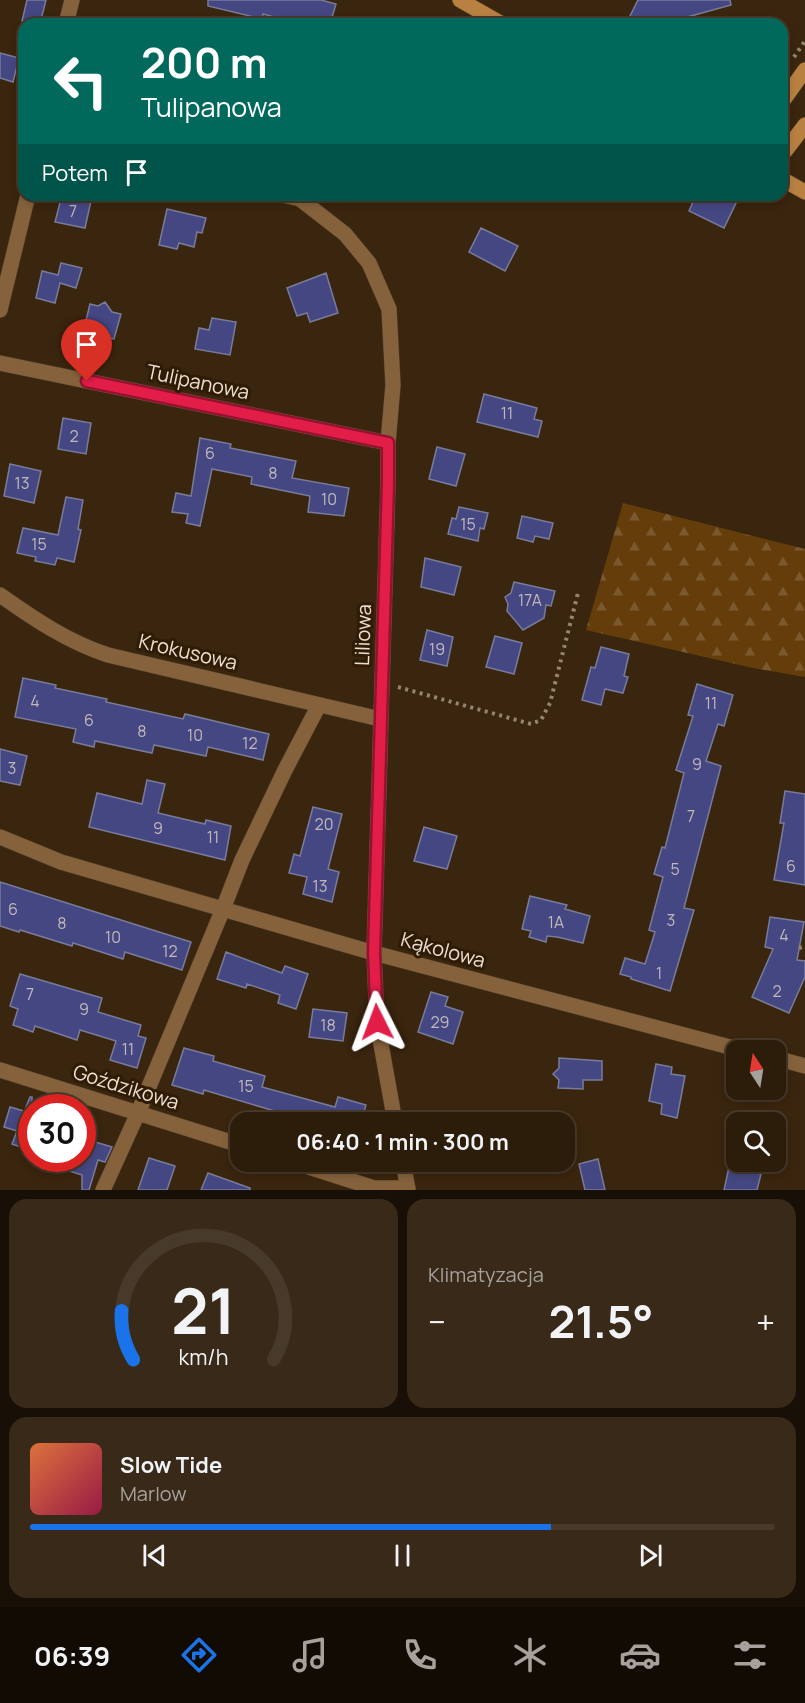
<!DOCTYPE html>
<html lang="pl">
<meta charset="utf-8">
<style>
:root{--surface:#2c1c0a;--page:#382918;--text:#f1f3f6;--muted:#a6a19c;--line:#483a2b;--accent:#1a73e8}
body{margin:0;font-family:Manrope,sans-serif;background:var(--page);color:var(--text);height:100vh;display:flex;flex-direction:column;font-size:22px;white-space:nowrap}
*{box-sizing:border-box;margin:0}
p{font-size:20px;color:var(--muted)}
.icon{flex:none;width:33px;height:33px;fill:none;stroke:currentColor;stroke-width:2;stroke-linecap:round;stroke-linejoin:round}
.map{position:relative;height:1190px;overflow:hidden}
.panel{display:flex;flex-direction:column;gap:9px;padding:9px;background:#180f06;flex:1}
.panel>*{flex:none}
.banner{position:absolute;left:18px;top:18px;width:770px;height:183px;border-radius:18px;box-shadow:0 3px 9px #0003,0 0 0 2px var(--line);background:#00695c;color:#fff;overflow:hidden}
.needle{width:39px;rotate:348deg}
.controls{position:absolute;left:726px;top:1040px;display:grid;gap:12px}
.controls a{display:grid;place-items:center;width:60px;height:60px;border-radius:12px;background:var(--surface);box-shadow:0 3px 9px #0003,0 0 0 2px var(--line);font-size:30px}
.speed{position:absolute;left:18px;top:1094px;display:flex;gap:12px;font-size:30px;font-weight:700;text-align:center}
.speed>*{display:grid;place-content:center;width:78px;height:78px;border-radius:50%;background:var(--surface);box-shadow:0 3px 9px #0003,0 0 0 2px var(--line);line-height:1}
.speed .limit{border:9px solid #d22;background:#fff;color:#111}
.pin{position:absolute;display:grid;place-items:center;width:51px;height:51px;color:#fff;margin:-62px -26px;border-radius:50% 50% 50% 0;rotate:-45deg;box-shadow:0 0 6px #0007}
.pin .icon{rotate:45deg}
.me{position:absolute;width:66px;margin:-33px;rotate:357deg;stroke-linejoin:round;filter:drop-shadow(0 0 4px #0008)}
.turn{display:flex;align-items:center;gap:21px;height:126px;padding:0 24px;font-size:27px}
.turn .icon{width:78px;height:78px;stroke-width:2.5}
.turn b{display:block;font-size:42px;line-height:51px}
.then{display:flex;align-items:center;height:57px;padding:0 24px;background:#0003;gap:12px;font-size:22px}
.big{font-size:45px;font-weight:700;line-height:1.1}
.panel .widget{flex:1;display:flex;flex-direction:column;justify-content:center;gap:9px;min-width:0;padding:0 21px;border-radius:18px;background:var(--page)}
.panel .dial{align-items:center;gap:0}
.dial svg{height:156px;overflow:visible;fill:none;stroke:var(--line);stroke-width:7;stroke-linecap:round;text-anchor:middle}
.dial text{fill:var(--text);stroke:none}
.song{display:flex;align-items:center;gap:18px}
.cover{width:72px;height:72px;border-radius:9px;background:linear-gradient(135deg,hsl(20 70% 55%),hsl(340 70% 35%))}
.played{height:6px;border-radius:3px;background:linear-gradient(90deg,var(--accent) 70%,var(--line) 70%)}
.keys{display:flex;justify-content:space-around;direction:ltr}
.heat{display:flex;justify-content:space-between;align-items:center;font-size:33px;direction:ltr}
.panel .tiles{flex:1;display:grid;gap:9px;grid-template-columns:1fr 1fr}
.widget:last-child{grid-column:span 2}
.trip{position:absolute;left:230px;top:1112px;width:345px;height:60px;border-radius:18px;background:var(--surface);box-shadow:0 3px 9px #0003,0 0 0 2px var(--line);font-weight:700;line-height:60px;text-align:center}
.menu{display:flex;height:96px;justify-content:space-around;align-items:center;background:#120b04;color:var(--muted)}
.menu .icon{width:42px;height:42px}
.menu .current{color:var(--accent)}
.menu b{font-size:27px;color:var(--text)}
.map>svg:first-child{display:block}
.forest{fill:url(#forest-firs)}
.building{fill:#454782;stroke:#787c9a;stroke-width:1.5}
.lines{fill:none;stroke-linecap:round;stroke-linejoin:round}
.minor-casing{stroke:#56432d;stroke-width:16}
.secondary-casing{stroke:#56432d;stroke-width:16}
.path{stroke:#968472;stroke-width:4;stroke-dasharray:3 4.5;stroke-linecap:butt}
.minor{stroke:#85623c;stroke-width:15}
.secondary{stroke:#b88041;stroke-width:15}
.route-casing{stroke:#92132f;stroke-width:15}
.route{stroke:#e11d48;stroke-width:10}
.labels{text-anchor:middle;stroke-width:6;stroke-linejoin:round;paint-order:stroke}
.number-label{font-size:16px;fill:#c2b8bc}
.street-label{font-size:20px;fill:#ecded0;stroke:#301b05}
</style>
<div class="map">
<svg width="805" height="1190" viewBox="0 0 805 1190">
<defs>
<pattern id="forest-firs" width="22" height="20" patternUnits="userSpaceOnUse" patternTransform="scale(1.5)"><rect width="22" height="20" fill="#643d0b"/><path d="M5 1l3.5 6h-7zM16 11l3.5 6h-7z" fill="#7a592e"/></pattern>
</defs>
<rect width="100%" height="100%" fill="#3a250e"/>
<!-- forest -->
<path class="forest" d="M623 503 805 549V677L753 668 586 630Z"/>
<!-- building -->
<path class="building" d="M27 0H46L40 24 22 21Z
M208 0H321L336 4 330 24H299L263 14 262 19 208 6Z
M638 0H730L731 5 673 21 671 24H626Z
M0 53 19 58 13 82 0 78Z
M62 195 91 201 85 228 55 222Z
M696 195H718L736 203 724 228 689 211Z
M167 209 206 218 202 233 197 232 194 247 179 243 177 249 159 245Z
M481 228 518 246 505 271 469 252Z
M61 263 82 268 76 288 60 283 55 303 36 298 42 271 58 275Z
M326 273 338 313 310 322 307 313 297 316 287 288Z
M105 302 112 312 121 314 114 339 83 333 90 304 98 306Z
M212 318 236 322 230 355 195 349 199 328 209 330Z
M484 394 537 408 534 419 542 421 538 437 477 422Z
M63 418 91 423 86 454 58 449Z
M200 438 231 444 230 448 296 461 292 478 349 488 344 516 308 512 310 496 251 484 252 477 212 469 200 526 186 523 188 514 172 512 176 493 191 496Z
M437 447 465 454 456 486 429 479Z
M10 464 41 471 34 503 4 496Z
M66 497 83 500 78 529 81 530 74 562 57 558 55 565 35 561 36 557 17 553 23 528 58 535Z
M459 507 488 513 484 529 480 528 478 541 448 534 452 518 456 519Z
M522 516 553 523 549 539 535 536 533 542 517 538Z
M425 558 461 567 454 595 421 587Z
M514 582 555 591 551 606 546 605 544 618 523 630 507 611 508 604 505 597 511 593Z
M427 630 453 637 447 666 420 660Z
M495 636 522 643 514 674 486 667Z
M601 647 629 654 624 676 628 677 623 693 605 689 601 705 582 700 591 667 595 668Z
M23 678 56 685 55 688 107 699 106 702 183 719 185 714 269 734 263 760 208 747 206 756 154 745 152 753 95 741 94 747 73 742 76 729 15 717Z
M697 684 733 695 724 726 718 724 706 761 721 766 684 908 694 910 670 991 631 979V977L620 974 625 958 645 964 655 932 649 930 663 877 654 874 662 847 665 848 684 773 676 770 693 716 688 715Z
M0 749 27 756 20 785 0 781Z
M147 780 165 784 158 813 205 824 206 820 231 826 225 860 89 827 97 793 142 804Z
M785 791 805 794V885L774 880 784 823H780Z
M313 807 342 814 328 869 339 872 332 902 303 894 307 877 289 873 294 854 300 856Z
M424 827 457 836 447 869 414 861Z
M0 882 191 942 182 970 125 952 123 959 73 943 72 946 20 930 19 932 0 926Z
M530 896 567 905 565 909 590 916 583 943 557 937 547 936 546 942 529 937 531 931 522 929Z
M770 917 804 922 797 960 805 961V977L789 1013 752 997 773 949 765 947Z
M226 952 282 973 285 966 308 974 296 1009 278 1003 280 995 247 984 246 988 217 979Z
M20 974 102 998 98 1012 141 1025 138 1036 146 1038 137 1068 110 1060 116 1041 80 1030 77 1040 35 1026 33 1032 13 1025 18 1009 10 1006Z
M431 992 448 997 445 1006 463 1012 453 1044 418 1032Z
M313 1009 347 1013 343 1041 309 1037Z
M184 1048 214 1056 213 1061 265 1076 262 1087 335 1107 338 1097 366 1105 363 1115 371 1117 370 1122H297L276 1116 278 1112 204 1090 203 1094 172 1085Z
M559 1058 602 1061V1080H583V1089L558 1088 559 1080 553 1074 559 1068Z
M656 1064 672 1067 671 1074 685 1076 677 1118 661 1114 662 1104 649 1101Z
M30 1097H32V1151L12 1144 17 1131 4 1127 10 1107 24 1111 22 1117Z
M82 1138 112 1147 105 1162 98 1160 89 1190H82V1175L41 1162 42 1158H82Z
M149 1158 175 1166 167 1190H138Z
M598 1159 605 1190H585L579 1164Z
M739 1161H758L755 1173 761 1174 757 1190H724L729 1167 738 1168Z
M208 1173 250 1188V1190H201Z"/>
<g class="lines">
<!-- minor casing -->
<g class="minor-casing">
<path id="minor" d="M66 24 72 0
M283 195 300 199 345 234 369 263 389 309 393 385 388 443V484L374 953 377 1022 395 1122
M0 310 28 195
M0 363 388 443
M0 595C34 619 68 642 108 655L380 719
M0 837 61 862 374 953 741 1050
M776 1058 805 1066
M0 1070 240 1145
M290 1161 374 1188H408
M403 1161 408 1190
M103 1190 138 1113 223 909 242 860 285 770 319 705"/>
</g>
<!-- secondary casing -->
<g class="secondary-casing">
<path id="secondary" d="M460 0 502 24
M782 102 805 70
M782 154 786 150 805 125
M782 179 805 192"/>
</g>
<!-- path -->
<path class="path" d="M794 57 805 41
M398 687 531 724 541 720 550 703 578 593
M799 948 805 946"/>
<!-- minor -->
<use href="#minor" class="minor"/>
<!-- secondary -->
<use href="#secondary" class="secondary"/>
</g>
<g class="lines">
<!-- route casing -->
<g class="route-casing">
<path id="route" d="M87 381 388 443V484L374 953 377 1022"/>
</g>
<!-- route -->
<use href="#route" class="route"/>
</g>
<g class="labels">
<!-- number labels -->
<g class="number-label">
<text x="73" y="217">7</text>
<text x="507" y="419">11</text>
<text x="74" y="442">2</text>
<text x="210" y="459">6</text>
<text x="273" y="479">8</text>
<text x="22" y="489">13</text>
<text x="329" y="505">10</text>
<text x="468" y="530">15</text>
<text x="39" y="550">15</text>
<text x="530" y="606">17A</text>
<text x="437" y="655">19</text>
<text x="35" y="707">4</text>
<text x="711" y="709">11</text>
<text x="89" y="726">6</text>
<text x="142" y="737">8</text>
<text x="195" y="741">10</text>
<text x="250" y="749">12</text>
<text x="697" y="770">9</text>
<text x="12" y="774">3</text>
<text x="691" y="822">7</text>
<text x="324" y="830">20</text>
<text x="158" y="834">9</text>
<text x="213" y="843">11</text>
<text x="791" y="872">6</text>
<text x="675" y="875">5</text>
<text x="320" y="892">13</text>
<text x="13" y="915">6</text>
<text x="671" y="926">3</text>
<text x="556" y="928">1A</text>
<text x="62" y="929">8</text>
<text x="784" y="941">4</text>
<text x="113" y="943">10</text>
<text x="170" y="957">12</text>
<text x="659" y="979">1</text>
<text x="777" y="997">2</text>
<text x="30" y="1000">7</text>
<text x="84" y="1015">9</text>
<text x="440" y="1028">29</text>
<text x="328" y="1031">18</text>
<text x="128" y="1055">11</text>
<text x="246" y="1092">15</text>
</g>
<!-- street labels -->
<g class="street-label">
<text transform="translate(198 382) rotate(12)" y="7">Tulipanowa</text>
<text transform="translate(363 635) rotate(-88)" y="7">Liliowa</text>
<text transform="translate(188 652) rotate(13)" y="7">Krokusowa</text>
<text transform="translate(443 950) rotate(15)" y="7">Kąkolowa</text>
<text transform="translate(126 1087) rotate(17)" y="7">Goździkowa</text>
</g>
</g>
</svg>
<div class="controls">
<a><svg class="needle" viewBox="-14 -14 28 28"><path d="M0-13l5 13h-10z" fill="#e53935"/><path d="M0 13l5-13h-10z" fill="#a6a19c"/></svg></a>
<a><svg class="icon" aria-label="search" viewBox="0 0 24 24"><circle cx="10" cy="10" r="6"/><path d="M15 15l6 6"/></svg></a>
</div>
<div class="speed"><div class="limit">30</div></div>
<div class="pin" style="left:87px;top:381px;background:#d93025"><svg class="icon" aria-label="arrive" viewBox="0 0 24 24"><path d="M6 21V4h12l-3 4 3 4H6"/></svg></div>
<svg class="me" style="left:377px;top:1022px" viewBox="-20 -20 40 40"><path d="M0-17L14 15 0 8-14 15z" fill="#e11d48" stroke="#fff" stroke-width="4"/></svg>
<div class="trip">06:40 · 1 min · 300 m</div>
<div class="banner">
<div class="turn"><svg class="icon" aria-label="left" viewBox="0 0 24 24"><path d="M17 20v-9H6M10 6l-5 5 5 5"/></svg><div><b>200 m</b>Tulipanowa</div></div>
<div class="then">Potem<svg class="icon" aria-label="arrive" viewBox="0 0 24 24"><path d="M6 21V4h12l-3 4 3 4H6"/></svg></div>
</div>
</div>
<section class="panel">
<div class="tiles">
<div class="widget dial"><svg viewBox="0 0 100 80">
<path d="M14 69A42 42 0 1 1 86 69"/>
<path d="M14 69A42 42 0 0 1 8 44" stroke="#1a73e8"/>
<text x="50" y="56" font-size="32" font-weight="700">21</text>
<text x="50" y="72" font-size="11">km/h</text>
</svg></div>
<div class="widget"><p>Klimatyzacja</p>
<div class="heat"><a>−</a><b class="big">21.5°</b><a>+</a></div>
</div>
<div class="widget">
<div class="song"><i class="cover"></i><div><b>Slow Tide</b><p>Marlow</p></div></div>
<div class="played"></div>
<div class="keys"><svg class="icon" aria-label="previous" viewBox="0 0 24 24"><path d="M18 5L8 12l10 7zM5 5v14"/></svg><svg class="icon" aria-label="pause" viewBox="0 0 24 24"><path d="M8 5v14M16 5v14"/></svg><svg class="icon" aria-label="next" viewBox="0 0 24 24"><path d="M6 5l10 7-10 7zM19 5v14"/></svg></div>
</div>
</div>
</section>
<nav class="menu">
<b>06:39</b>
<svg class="icon current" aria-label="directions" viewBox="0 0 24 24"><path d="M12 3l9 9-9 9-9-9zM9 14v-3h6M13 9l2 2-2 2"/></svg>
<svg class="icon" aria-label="music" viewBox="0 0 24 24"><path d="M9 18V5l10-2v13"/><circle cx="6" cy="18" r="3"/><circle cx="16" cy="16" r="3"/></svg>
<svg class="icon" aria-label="phone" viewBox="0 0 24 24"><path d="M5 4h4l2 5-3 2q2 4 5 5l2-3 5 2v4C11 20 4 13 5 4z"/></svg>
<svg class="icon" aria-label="climate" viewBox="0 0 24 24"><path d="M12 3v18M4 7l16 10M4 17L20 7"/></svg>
<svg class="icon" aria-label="car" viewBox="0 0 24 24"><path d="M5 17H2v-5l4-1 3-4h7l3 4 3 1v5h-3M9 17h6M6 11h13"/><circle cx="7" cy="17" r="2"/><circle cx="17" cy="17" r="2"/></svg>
<svg class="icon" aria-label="filters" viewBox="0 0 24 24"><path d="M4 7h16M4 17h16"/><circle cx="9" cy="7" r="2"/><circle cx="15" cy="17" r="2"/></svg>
</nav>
